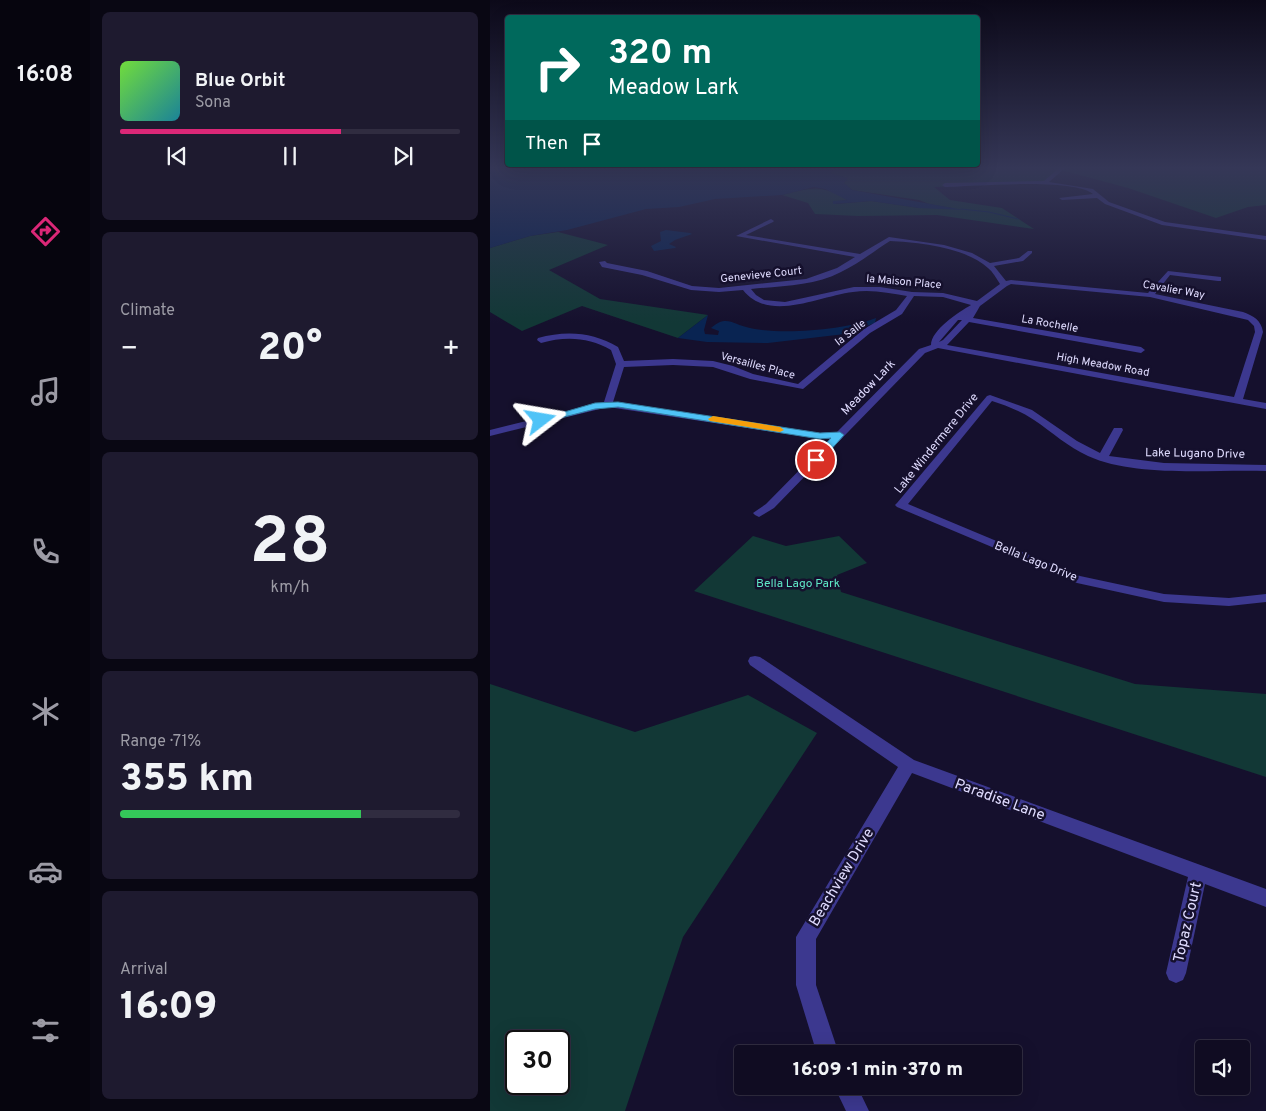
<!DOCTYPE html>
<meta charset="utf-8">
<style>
:root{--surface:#100c22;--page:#1e1a2f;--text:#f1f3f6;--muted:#9c9ba5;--line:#302c40;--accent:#db2777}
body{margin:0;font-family:Overpass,sans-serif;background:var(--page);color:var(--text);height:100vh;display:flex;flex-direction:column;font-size:19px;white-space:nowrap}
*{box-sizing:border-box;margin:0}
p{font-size:16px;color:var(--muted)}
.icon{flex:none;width:28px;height:28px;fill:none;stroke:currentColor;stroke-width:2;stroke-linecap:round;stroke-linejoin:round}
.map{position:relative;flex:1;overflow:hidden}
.details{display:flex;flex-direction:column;gap:12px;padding:12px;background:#090713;width:400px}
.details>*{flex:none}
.top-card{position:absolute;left:15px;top:15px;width:475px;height:152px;border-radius:5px;box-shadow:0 5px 20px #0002,0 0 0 1px var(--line);background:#00695c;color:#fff;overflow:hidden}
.controls{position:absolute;left:705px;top:1040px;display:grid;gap:10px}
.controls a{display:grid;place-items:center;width:55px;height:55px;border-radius:5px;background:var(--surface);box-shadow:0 5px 20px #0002,0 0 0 1px var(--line);font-size:25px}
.speed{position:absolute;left:15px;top:1030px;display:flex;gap:10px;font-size:25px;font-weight:700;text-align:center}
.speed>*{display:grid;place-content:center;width:65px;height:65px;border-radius:50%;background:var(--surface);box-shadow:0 5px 20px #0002,0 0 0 1px var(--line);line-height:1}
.speed .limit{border:2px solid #111;border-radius:8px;background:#fff;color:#111}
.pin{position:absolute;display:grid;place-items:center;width:42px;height:42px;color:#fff;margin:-21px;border:2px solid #fff;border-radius:50%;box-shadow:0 1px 5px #0007}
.me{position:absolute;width:55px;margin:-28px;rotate:76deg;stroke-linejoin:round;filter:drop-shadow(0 0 4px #0008)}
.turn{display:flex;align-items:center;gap:18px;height:105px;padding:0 20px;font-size:22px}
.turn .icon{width:65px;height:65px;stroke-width:2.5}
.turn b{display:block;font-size:35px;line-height:42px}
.then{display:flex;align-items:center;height:48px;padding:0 20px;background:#0003;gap:10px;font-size:19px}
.big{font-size:38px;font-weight:800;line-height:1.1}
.details .card{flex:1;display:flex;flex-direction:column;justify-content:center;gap:8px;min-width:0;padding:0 18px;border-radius:8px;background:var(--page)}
.details .dial{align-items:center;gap:0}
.dial b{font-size:65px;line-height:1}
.song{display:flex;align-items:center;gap:15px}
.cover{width:60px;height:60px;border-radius:8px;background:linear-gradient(135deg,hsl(100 70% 55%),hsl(190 70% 35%))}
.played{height:5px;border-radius:2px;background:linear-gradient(90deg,var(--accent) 65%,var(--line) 65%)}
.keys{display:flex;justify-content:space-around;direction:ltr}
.heat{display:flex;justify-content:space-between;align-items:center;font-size:28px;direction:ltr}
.charge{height:8px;border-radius:4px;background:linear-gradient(90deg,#34c759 71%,var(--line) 0)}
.trip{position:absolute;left:244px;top:1045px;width:288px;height:50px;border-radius:5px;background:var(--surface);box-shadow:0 5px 20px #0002,0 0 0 1px var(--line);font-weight:800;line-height:50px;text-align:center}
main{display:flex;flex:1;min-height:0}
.menu{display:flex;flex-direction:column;width:90px;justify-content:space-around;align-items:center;background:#06050e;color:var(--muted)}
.menu .icon{width:35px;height:35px}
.menu .current{color:var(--accent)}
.menu b{font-size:22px;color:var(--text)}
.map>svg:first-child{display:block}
.green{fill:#123836;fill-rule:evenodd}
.water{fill:#092452}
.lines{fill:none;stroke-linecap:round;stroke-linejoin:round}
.stream{stroke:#092452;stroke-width:1}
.minor{fill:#3c388f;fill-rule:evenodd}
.route{fill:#4fc3f7;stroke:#337fa1}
.slow{fill:#f59e0b}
.labels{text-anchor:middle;stroke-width:5;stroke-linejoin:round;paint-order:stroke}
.far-street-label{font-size:11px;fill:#e0dcff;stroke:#15102d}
.street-label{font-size:12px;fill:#e0dcff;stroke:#15102d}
.park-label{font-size:12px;fill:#5fe8c6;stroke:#15102d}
.near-street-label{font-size:15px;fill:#e0dcff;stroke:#15102d}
</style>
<main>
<nav class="menu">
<b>16:08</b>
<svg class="icon current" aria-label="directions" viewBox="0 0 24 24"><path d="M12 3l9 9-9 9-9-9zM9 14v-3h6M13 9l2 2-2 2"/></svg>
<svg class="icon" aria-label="music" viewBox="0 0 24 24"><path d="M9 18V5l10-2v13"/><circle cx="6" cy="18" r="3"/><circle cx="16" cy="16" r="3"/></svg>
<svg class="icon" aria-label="phone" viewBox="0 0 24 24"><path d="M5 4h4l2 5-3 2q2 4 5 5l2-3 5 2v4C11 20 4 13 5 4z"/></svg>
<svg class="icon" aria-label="climate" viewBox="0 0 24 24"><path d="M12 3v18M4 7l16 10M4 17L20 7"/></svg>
<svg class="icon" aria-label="car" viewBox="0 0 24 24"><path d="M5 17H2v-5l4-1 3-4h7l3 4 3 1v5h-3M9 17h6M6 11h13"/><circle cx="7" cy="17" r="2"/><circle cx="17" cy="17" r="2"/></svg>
<svg class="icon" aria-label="filters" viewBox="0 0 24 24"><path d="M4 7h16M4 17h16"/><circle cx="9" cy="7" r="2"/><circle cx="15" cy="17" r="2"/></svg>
</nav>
<section class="details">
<div class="card">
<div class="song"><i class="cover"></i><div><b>Blue Orbit</b><p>Sona</p></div></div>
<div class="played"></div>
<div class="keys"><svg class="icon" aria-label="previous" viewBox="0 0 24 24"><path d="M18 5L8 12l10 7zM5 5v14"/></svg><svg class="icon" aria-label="pause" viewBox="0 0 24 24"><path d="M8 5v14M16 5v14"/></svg><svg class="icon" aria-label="next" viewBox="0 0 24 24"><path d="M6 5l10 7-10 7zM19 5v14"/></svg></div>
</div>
<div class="card"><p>Climate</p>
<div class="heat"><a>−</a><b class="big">20°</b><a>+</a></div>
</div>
<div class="card dial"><b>28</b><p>km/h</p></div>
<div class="card"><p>Range · 71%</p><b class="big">355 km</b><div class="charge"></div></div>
<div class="card"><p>Arrival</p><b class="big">16:09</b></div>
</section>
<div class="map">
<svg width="776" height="1111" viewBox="0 0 776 1111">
<rect width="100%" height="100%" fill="#15102d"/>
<!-- green -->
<path class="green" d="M352 168H776V205L758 207 726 218 638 188 571 170 555 183 444 187 460 200 512 208 544 229 447 215 368 216 325 214 318 203 292 195C322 188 329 183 357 200L342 202 346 204 381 201 429 208H462L439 204 429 200 362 190 354 183 358 178 340 173 345 169Z
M68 232 118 245 59 270 110 299 218 315 188 338 92 306 32 331 0 312V248L40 236Z
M263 536 296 546 349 536 377 563 347 575 351 592 645 684 776 694V777L204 591Z
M0 684 145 732 258 695 327 733 193 937 135 1111H0ZM26 1041H69V1084H26Z"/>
<!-- water -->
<path class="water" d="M0 168H352L345 169 340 173 358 178 354 183 362 190 474 210 429 208 381 201 343 204V201L357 200 335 189 324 187 292 195 225 199 189 207 156 209 77 230 40 236 0 248Z
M176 230 200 233 202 234 185 240 179 244 186 247 185 248 164 251 161 246 171 241 170 232Z
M218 315 214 330 215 334 228 335 229 331 221 328C237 314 243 325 260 328 292 335 355 330 386 318L385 323 355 334 278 343 217 342 188 338Z"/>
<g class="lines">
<!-- stream -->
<path class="stream" d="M471 209 499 212 528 219"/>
<!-- minor -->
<path class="minor" d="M569 168H575L559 182 603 189 619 202 675 222 776 236V240L672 225 615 204 607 198 572 200 569 198 603 194C583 178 484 186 455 187L452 185 455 183 554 181Z
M281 219 284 221 283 222 256 235 370 254 399 237 454 245 482 253 500 263 529 258 538 251H542V253L533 261 504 266 516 281 521 280 658 293 678 271 731 277V281H728L680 275 665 294 753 312C764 316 771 320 773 332L753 399 776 403V409L448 348 435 353 284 508 269 517 265 515 263 513 276 504 340 439H330L118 407 0 436V430L114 402 126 364 121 350C99 337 75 336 51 343L47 340 48 338C76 330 103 332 128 347L134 361 183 359 223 361 243 366 263 374 308 384 374 329 406 310 417 296C399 293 381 289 363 292 329 296 279 323 253 290L229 292 201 290 152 275 112 267 109 262 115 261 117 263 157 271 202 286 229 288 316 279 347 268 365 257 246 236ZM400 241C428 242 477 248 498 268 503 272 506 278 510 284L487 301 453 293 422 292 390 287H364L295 302 274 300 266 295 261 289C291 286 324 286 351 272 368 264 384 251 400 241ZM521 284 660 297 758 320 764 326 765 332 744 397 457 345 479 322 651 353 655 350 651 347 483 318 490 306 517 286ZM424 296 453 297 481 305C469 312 441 330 441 345L429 349 347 432 330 433 123 402 134 367 183 365 223 367 260 379 313 389 380 333 412 314ZM468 320H472L453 340 449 342Z
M500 395 542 410 587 441 610 453 624 428H632L633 430 619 456 674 463 776 465V471C722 469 647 478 598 456 578 447 562 432 544 420 531 411 517 406 502 401L418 504 590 576 674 594 739 598 776 594V602L739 606 674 602 587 583 407 507 405 505 407 503 497 396Z
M265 656 270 657 424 760 776 889V907L715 884 696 973 693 980 686 983 679 980 676 973 698 877 422 773 326 939V985L349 1054H327L306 985V937L408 767 260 665 258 661 260 657Z
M344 1086H367L379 1111H356Z"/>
</g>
<!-- sky -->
<linearGradient id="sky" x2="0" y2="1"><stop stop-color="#0c0919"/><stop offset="0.52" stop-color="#353757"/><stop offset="1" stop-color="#353757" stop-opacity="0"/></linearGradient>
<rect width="776" height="323" fill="url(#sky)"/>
<!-- route -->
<path class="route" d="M128 402 330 433 350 432 354 435 330 462 326 463 321 460 341 438 330 439 128 407 105 409 51 423 47 420 105 403Z"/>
<!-- slow -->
<path class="slow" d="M223 416 290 427 294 430 290 432 220 421 218 419Z"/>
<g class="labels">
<!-- far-street labels -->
<g class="far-street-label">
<text transform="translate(271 274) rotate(-6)" y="4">Genevieve Court</text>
<text transform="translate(414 281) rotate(5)" y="4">la Maison Place</text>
<text transform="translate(684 289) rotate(10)" y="4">Cavalier Way</text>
<text transform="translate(560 323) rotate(10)" y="4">La Rochelle</text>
<text transform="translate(360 332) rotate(-38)" y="4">la Salle</text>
<text transform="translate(613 364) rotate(10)" y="4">High Meadow Road</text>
<text transform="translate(268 365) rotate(15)" y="4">Versailles Place</text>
</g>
<!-- street labels -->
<g class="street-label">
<text transform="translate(378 387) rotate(-46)" y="4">Meadow Lark</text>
<text transform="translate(446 443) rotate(-51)" y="4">Lake Windermere Drive</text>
<text transform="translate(705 453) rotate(1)" y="4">Lake Lugano Drive</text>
<text transform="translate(546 561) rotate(22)" y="4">Bella Lago Drive</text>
</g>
<!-- park labels -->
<g class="park-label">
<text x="308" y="587">Bella Lago Park</text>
</g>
<!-- near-street labels -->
<g class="near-street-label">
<text transform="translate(510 799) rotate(20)" y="5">Paradise Lane</text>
<text transform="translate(351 877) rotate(-59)" y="5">Beachview Drive</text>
<text transform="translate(697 922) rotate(-77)" y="5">Topaz Court</text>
</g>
</g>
</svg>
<div class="controls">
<a><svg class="icon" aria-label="sound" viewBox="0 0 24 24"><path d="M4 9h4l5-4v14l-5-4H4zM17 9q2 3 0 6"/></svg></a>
</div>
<div class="speed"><div class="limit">30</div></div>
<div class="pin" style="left:326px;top:460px;background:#d93025"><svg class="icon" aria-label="arrive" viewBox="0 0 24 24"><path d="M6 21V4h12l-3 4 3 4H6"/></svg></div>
<svg class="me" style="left:51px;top:420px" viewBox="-20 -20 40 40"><path d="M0-17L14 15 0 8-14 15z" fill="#4fc3f7" stroke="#fff" stroke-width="4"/></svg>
<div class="trip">16:09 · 1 min · 370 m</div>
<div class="top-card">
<div class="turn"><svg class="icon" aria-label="right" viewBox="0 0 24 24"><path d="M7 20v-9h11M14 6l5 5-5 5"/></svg><div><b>320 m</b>Meadow Lark</div></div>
<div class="then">Then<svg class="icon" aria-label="arrive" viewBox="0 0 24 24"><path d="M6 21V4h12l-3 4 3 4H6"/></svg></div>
</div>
</div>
</main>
